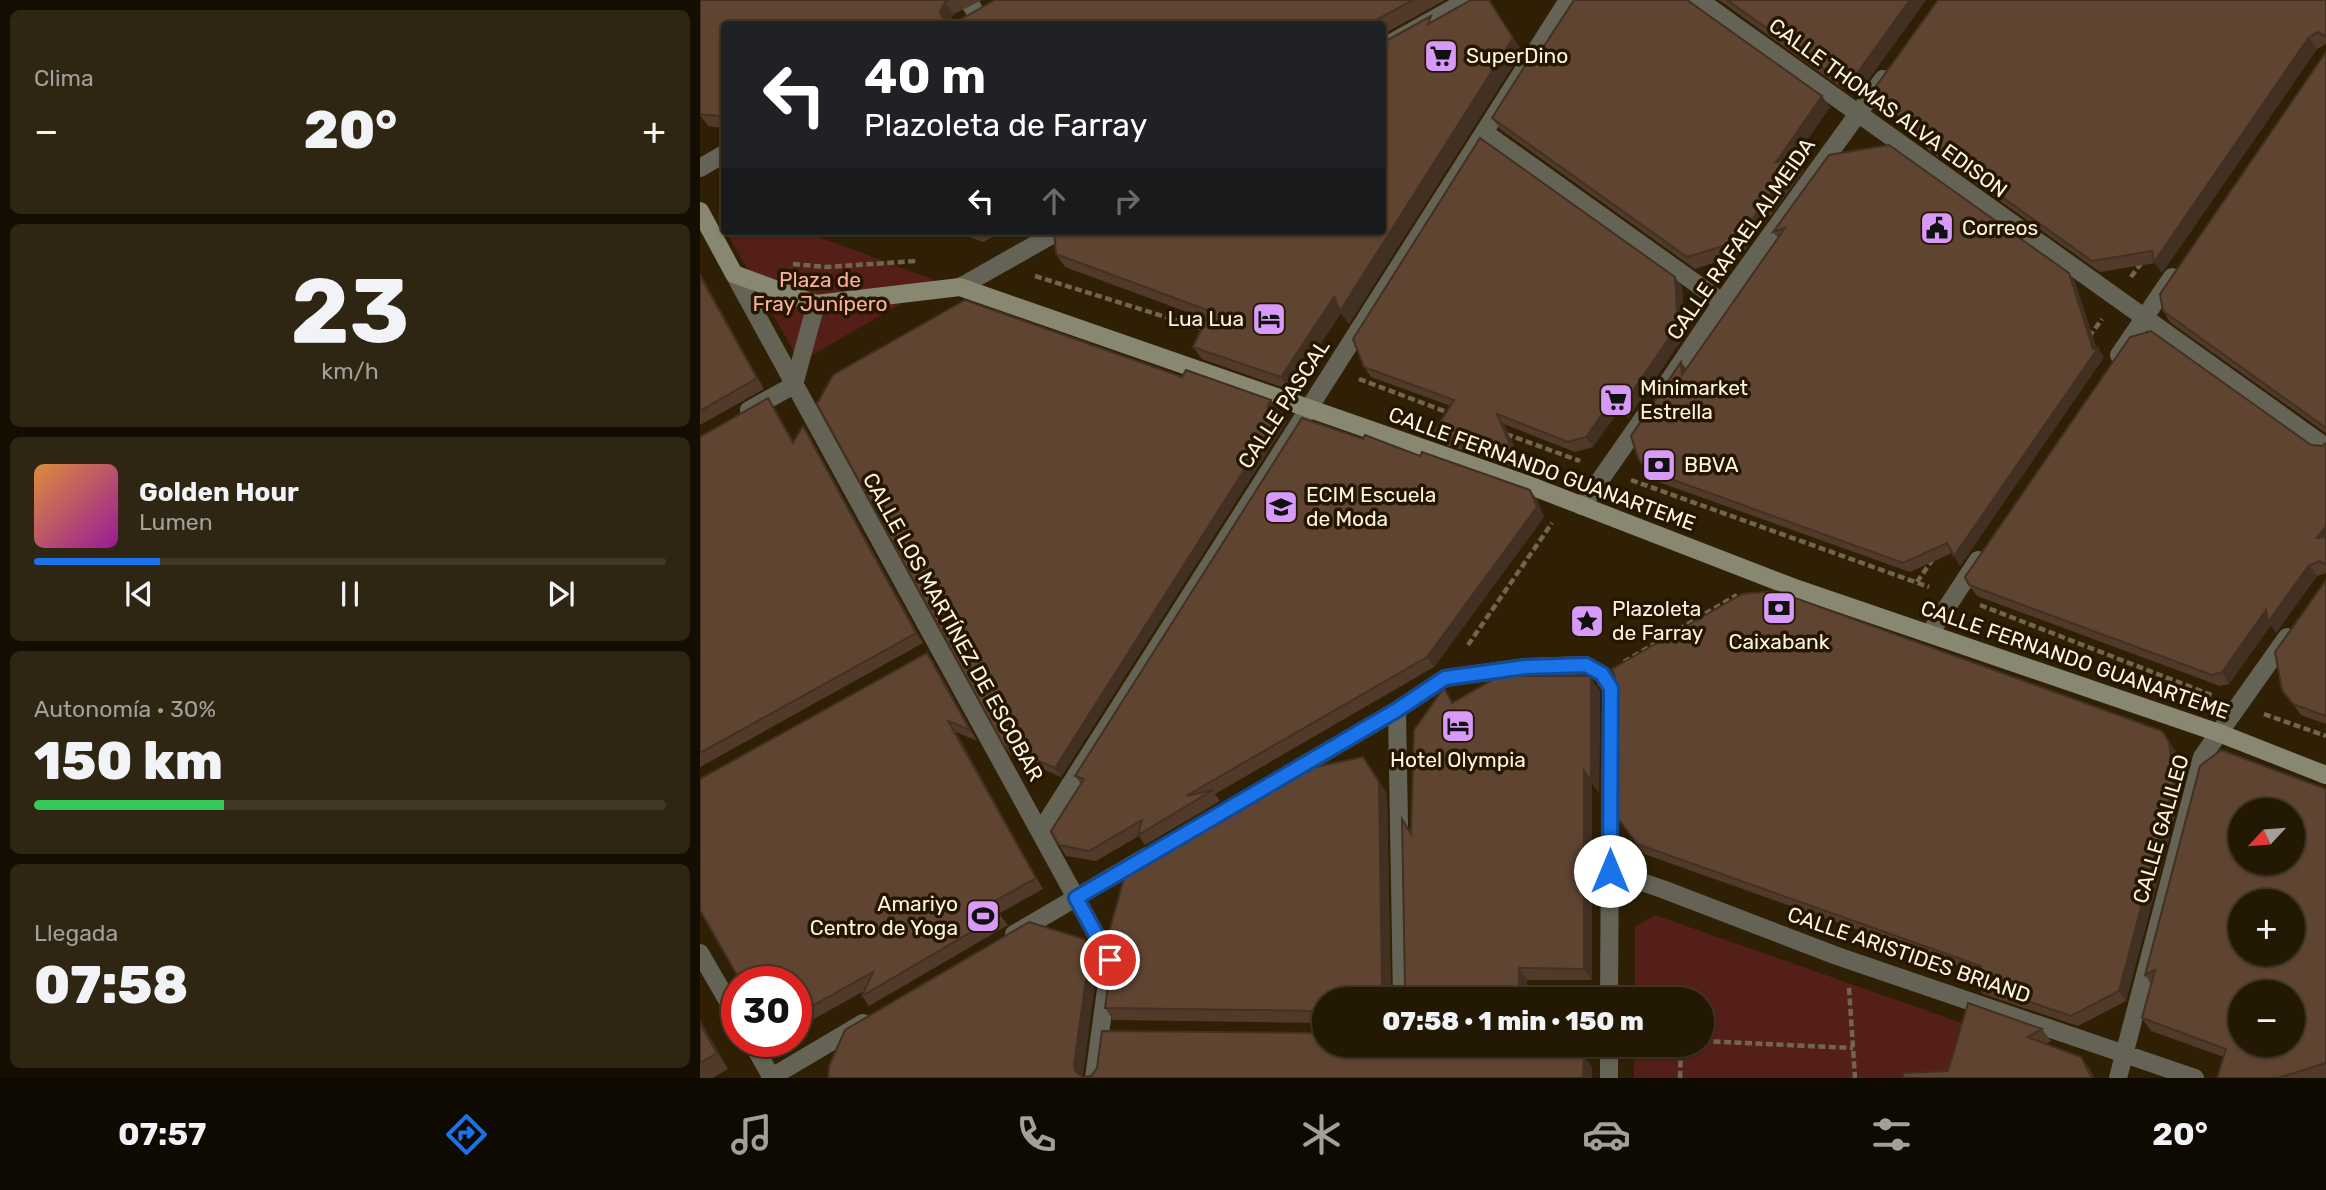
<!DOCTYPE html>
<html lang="es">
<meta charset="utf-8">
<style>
:root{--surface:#231804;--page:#2f2513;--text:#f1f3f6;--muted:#a3a09a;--line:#403726;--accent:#1a73e8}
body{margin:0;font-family:Rubik,sans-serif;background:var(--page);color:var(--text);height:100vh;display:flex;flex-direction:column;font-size:26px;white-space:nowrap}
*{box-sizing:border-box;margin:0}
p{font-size:23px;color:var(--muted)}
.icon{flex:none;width:38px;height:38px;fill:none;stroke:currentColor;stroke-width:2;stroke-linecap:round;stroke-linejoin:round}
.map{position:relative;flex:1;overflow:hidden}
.side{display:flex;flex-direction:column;gap:10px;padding:10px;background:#130d02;width:700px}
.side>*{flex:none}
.guide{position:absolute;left:21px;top:21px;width:665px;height:214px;border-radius:7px;box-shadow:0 2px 5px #0004,0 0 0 2px var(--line);background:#202124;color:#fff;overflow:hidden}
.needle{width:46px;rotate:244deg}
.fabs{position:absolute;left:1528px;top:798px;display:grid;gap:14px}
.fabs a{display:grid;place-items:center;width:77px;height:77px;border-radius:50%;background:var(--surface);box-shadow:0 2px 5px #0004,0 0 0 2px var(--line);font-size:35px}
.speed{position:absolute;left:21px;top:966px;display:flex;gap:14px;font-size:35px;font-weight:700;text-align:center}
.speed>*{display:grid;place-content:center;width:91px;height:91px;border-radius:50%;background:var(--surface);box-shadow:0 2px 5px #0004,0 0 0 2px var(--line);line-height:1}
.speed .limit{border:10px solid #d22;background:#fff;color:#111}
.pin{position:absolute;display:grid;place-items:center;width:60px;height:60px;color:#fff;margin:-30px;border:4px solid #fff;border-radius:50%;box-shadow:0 2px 7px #0007}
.me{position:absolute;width:77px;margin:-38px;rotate:0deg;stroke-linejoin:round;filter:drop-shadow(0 0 5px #0008)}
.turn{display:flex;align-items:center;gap:24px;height:147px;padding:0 28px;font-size:32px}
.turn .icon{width:91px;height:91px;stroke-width:2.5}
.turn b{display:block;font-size:49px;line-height:60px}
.lanes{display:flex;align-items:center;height:66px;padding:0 28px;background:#0003;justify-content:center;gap:35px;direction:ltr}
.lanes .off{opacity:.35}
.big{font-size:52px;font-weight:800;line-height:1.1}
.side .card{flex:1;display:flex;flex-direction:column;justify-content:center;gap:10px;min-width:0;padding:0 24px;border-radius:10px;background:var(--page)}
.side .dial{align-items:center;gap:0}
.dial b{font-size:91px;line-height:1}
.song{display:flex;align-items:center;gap:21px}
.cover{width:84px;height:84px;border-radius:10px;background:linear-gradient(135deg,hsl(30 70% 55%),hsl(300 70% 35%))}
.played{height:7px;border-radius:4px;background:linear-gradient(90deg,var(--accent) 20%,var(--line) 20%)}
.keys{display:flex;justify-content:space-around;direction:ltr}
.heat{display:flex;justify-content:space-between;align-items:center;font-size:38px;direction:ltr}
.charge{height:10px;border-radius:5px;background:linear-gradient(90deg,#34c759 30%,var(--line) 0)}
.trip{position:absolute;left:612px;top:987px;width:402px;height:70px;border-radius:35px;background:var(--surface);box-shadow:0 2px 5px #0004,0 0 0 2px var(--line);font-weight:800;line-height:70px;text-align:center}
.menu{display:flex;height:112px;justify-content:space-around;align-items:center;background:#0e0a02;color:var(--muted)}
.menu .icon{width:49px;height:49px}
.menu .active{color:var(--accent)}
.menu b{font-size:32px;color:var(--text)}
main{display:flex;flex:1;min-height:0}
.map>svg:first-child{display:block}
.green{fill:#551f19}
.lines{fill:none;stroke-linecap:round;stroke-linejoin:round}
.path{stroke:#72654e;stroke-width:4.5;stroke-dasharray:7 3.5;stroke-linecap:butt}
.street{stroke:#646355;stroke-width:18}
.secondary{stroke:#888771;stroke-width:18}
.wall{fill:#523a2b}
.shaded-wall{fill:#423023}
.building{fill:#5f4432;stroke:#423023;stroke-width:2;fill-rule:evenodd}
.route-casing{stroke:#114b97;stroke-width:18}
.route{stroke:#1a73e8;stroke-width:12}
.labels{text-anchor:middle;stroke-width:7;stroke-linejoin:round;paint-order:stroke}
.poi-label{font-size:21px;fill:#fdf4e4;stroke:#251600;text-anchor:start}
.street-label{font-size:21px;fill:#fdf4e4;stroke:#251600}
.park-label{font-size:21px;fill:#fcb0a4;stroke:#251600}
</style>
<main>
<section class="side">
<div class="card"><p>Clima</p>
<div class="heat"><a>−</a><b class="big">20°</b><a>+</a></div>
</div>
<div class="card dial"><b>23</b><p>km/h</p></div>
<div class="card">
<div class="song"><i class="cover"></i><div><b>Golden Hour</b><p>Lumen</p></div></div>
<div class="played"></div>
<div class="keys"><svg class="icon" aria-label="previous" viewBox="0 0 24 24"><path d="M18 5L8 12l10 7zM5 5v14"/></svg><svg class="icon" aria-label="pause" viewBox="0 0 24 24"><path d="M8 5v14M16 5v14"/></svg><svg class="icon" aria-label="next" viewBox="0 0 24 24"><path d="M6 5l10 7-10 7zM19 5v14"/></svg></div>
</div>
<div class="card"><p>Autonomía · 30%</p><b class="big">150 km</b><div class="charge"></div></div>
<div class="card"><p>Llegada</p><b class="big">07:58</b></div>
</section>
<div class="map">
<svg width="1626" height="1078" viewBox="0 0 1626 1078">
<rect width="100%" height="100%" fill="#2f2005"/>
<!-- green -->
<path class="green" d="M26 231H103L232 279 233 285 107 358 98 359Z
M955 915 1273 1027 1258 1078H934V1045H1003V999H935V927Z"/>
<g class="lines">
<!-- path -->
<path class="path" d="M93 264 126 267 217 261
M335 276 507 330
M1431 277 1442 262
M1389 337 1402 319
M659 379 752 414
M806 434 880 461
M931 480 1229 587
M1217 582 1233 559
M1280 605 1514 696
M768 645 852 523
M924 662 1037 595
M1564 714 1626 736
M1149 988 1155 1078
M1003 1041 1153 1048
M980 1078 981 1045"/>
<!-- street -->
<path class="street" d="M268 0 277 15
M999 0 1626 447
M682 48 768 0
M784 132 1022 302
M0 168 24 154
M34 274 410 960 394 1078
M260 287 359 231
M1419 355 1472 277
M968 382 1022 302 1183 79
M49 410 94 385 116 304
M882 506 944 417
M1230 633 1278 560
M697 710 702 999
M571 784 697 710 745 678 826 667 886 665 902 674 911 688 909 999
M340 832 868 0
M910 871 965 890 1137 956 1495 1078
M314 934 447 856
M0 953 37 1017
M51 1041 72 1078
M70 1078 163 1023
M909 1078V1045
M1418 1078 1502 757 1587 637"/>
<!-- secondary -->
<path class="secondary" d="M0 211 34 274 116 304 260 287 826 484 1092 587 1519 733 1626 775"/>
</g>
<!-- wall -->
<path class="wall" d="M0 0H282L254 14 249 22 250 23 256 22 295 0H745L682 35V24H24V128L8 126 0 115Z
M874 0H989L1130 107 1094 159 1096 158 1104 170 1043 253 995 269 800 129 792 118 831 66Z
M1019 0H1226L1158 94 1145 85 1143 89Z
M1626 0V44L1617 49 1462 273 1455 263 1400 272 1227 149 1220 138 1177 107 1169 96Z
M734 21 822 51 649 324 641 313 590 390 502 359 493 347 506 319 365 267 356 254Z
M1626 52V433L1471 323 1463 311Z
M1129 155 1369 273 1375 282 1396 348 1404 357 1260 566 1252 553 1210 572 953 480 938 458 981 362 986 369 1078 238 1073 232Z
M253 231H304L283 242Z
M0 273 64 389 0 425Z
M982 287 985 335 928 418 921 407 893 447 875 452 804 424 825 471 741 443 734 432 751 406 671 377 664 367Z
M482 377 571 400 578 410H577L581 412 587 421 361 777 311 755 304 746Z
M68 398 75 409 94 442 103 426 110 437 223 643 0 767V437Z
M663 439 830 490 837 500 844 517 734 667 515 794 520 801 445 845 439 836 396 861 366 856 359 845 381 784 375 776Z
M1626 443V573L1617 576 1576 633 1571 625 1529 684 1520 686 1277 596 1269 585 1611 445 1622 446Z
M1626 580V724L1601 715 1582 690Z
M234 663 277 741 256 732 343 889 298 914 300 915 308 925 169 1006 162 996 164 991 96 1029V982Z
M889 676 900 691 899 793 892 783V980H827V999H625V1023L413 1020 405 1008 663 757 687 794 691 997H699L705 987 711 833 753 702Z
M1462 731 1476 752 1481 793 1426 1001 1378 1026 1283 994 1275 983 1279 973 944 854 914 813Z
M1626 789V1078H1517L1524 1057 1451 1031 1442 1018 1451 984 1445 975Z
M0 1020 28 1069 12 1078H0Z
M1342 1029 1351 1041 1345 1044 1381 1057 1390 1069 1394 1078H1203L1248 1071Z"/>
<!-- shaded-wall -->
<path class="shaded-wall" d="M789 0 822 51 649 324 641 313 590 390 581 377Z
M1210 0H1226L1158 94 1150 83Z
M245 2 254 14 249 23 242 17 240 11Z
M1609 37 1617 49 1462 273 1454 262Z
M1138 74 1145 85 1143 89 1135 77Z
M1122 96 1130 107 1084 173 1076 162Z
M1096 158 1104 170 1043 253 1036 242Z
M0 273 64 389 57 378 0 276Z
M1369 273 1375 282 1397 349 1398 348 1404 357 1260 566 1254 556 1393 349Z
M975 277 982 287 985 335 928 418 921 408Z
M981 362 988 372 982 375Z
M917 393 924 404 893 447 886 437Z
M68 398 75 409 100 454 93 443Z
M571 400 578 410 573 416 567 407Z
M581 412 587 421 361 777 355 768Z
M797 414 804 424 825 471 817 461Z
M103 426 110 437 223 643 216 633Z
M830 490 837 500 844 517 734 667 727 657Z
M1626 526V549L1617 538Z
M1609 565 1617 576 1576 633 1571 625 1529 684 1522 672 1566 610Z
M227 653 234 663 277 741 270 730Z
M891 679 900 691 899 793 891 781Z
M248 721 256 732 343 889 336 878Z
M1462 731 1476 752 1481 793 1426 1001 1419 991Z
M663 757 687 794 691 999H689L682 987Z
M884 771 892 783V980L884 969Z
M384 939 398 962 383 1076 375 1071 374 1065Z
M819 968 827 980V999H819Z
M0 1020 28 1069 17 1053 0 1024Z
M819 1045H827L828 1064 819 1052Z
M884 1055 892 1067V1078H883Z
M1381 1057 1390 1069 1394 1078H1392Z"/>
<!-- building -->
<path class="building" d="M0 0H249L245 2 240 11 242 17 250 23 256 22 295 0H713L669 24H24V113L19 116 0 114Z
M771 0H789L813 38 640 311 634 297 581 377 493 347 510 311 356 254 354 231H682V43L731 16 728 24Z
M874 0H987L1122 96 1076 162 1096 158 1036 242 987 257 792 118 828 61 831 66Z
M1027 0H1210L1150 83 1138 74 1135 77Z
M1238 0H1626V37L1618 32 1609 37 1454 262 1452 251 1392 261 1219 138 1226 136 1169 96Z
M1626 52V428L1463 311 1460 294Z
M780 138 975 277 978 325 921 408 917 393 886 437 868 442 797 414 817 461 734 432 754 400 664 367 653 339Z
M1189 145 1369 273 1393 349 1398 348 1254 556 1247 543 1203 563 946 470 938 458 931 436 981 362 982 375 1085 228 1073 232 1129 155Z
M0 276 57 378 0 411Z
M265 300 482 377 486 370 571 400 567 407 581 412 355 768 304 746 117 404 133 375Z
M1451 331 1611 445 1622 446 1626 443V526L1617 538 1626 537V565L1620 561 1609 565 1568 622 1566 610 1522 672 1512 675 1269 585 1265 577 1430 337Z
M68 398 93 443 103 426 216 633 0 753V437Z
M602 418 663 439 665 435 720 456 722 452 830 490 837 507 727 657 486 796 513 790 438 835 442 820 389 851 359 845 351 831 384 779 375 776Z
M1626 580V716L1593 704 1582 690 1575 652Z
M1076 591 1462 731 1469 742 1474 783 1419 991 1371 1016 1275 983 1281 966 937 844 914 813 915 678 912 669 1042 594Z
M227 653 270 730 248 721 336 878 281 909 300 915 162 996 173 972 96 1015V982H41L0 910V779Z
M799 676H889L891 679V781L884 771V969L819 968V999H625V1016L617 1011 405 1008 413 950 408 936 428 864 582 774 663 757 679 782 682 987 688 997H699L705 987 702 819 711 834 714 730 744 688 752 703Z
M1521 750 1626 789V1063L1578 1078H1517L1526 1049 1442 1018 1455 970 1445 975 1500 766ZM1540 810H1592V863H1540ZM1540 901H1592V954H1540ZM1540 992H1592V1045H1540Z
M329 922 384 939 390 950 374 1065 375 1071 383 1077 391 1076 397 1068 402 1031 617 1033 623 1032 625 1028V1045H819V1052L884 1055 883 1078H128L129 1066 145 1030Z
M1268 1003 1342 1029 1327 1037 1381 1057 1392 1078H1203V1073L1248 1071Z
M0 1024 17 1053 0 1063Z"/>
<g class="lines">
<!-- route casing -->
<g class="route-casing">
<path id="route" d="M410 960 376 898 697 710 745 678 826 667 886 665 902 674 911 688 910 871"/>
</g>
<!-- route -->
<use href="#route" class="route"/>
</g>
<!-- icons -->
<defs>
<g id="supermarket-square" transform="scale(1.75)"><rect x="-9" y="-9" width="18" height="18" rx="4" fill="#d89af8" stroke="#251600"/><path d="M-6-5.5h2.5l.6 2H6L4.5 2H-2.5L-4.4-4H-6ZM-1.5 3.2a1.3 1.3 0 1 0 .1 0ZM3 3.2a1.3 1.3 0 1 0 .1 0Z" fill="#111"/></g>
<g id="civic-square" transform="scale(1.75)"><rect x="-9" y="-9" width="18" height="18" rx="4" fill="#d89af8" stroke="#251600"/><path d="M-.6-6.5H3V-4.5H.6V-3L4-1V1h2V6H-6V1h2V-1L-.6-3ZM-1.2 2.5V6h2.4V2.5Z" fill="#111"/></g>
<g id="hotel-square" transform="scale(1.75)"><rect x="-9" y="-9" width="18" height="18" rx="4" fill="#d89af8" stroke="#251600"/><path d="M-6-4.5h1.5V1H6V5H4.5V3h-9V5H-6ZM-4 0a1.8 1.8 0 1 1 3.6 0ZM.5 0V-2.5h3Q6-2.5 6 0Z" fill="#111"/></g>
<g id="bank-square" transform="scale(1.75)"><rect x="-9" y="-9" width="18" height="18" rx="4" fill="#d89af8" stroke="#251600"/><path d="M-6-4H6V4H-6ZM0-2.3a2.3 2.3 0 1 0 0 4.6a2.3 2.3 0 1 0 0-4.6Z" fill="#111"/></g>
<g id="university-square" transform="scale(1.75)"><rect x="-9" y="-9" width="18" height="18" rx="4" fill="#d89af8" stroke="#251600"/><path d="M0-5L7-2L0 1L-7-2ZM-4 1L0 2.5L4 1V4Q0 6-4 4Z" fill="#111"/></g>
<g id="sight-square" transform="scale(1.75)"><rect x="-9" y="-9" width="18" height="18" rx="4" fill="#d89af8" stroke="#251600"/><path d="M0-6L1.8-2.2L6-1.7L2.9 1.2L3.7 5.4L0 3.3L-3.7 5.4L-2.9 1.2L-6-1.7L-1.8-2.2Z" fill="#111"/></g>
<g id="stadium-square" transform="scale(1.75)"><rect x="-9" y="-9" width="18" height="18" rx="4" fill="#d89af8" stroke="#251600"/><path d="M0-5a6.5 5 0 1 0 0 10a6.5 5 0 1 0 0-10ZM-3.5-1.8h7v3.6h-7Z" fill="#111"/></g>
</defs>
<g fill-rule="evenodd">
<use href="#supermarket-square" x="741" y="56"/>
<use href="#civic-square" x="1237" y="228"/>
<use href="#hotel-square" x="569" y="319"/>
<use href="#supermarket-square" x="916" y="400"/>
<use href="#bank-square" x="959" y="465"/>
<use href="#university-square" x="581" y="507"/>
<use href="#bank-square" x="1079" y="608"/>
<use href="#sight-square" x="887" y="621"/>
<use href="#hotel-square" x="758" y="726"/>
<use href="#stadium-square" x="283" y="916"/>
</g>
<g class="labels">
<!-- poi labels -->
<g class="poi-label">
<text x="766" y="63">SuperDino</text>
<text x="1262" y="235">Correos</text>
<text x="544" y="326" text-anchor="end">Lua Lua</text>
<text x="940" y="395">Minimarket<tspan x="940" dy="24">Estrella</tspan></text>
<text x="984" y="472">BBVA</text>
<text x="606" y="502">ECIM Escuela<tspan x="606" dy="24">de Moda</tspan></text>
<text x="912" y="616">Plazoleta<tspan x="912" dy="24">de Farray</tspan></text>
<text x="1079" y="649" text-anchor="middle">Caixabank</text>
<text x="758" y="767" text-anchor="middle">Hotel Olympia</text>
<text x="258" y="911" text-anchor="end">Amariyo<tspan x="258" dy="24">Centro de Yoga</tspan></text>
</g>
<!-- street labels -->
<g class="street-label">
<text transform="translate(1188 108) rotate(36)" y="7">CALLE THOMAS ALVA EDISON</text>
<text transform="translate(1041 239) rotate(-55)" y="7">CALLE RAFAEL ALMEIDA</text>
<text transform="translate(584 404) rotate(-57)" y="7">CALLE PASCAL</text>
<text transform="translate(842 469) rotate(20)" y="7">CALLE FERNANDO GUANARTEME</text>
<text transform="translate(253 627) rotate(61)" y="7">CALLE LOS MARTÍNEZ DE ESCOBAR</text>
<text transform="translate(1375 660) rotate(19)" y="7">CALLE FERNANDO GUANARTEME</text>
<text transform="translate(1461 829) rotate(-74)" y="7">CALLE GALILEO</text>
<text transform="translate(1209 955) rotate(19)" y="7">CALLE ARISTIDES BRIAND</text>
</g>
<!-- park labels -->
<g class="park-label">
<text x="120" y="287">Plaza de<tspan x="120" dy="24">Fray Junípero</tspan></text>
</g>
</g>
</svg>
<div class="fabs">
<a><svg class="needle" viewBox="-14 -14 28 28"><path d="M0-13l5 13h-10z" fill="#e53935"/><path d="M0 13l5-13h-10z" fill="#a3a09a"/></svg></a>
<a>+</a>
<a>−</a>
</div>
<div class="speed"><div class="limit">30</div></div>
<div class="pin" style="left:410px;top:960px;background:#d93025"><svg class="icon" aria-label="arrive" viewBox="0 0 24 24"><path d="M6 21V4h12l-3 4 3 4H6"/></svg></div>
<svg class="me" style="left:910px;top:871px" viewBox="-20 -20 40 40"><circle r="19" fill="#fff"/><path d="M0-13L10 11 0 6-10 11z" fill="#1a73e8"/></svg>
<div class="trip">07:58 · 1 min · 150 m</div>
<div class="guide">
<div class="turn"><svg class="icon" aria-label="left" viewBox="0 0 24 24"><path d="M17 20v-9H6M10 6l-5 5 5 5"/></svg><div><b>40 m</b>Plazoleta de Farray</div></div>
<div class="lanes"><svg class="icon" aria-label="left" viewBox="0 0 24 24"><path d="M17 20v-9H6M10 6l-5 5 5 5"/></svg><svg class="icon off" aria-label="ahead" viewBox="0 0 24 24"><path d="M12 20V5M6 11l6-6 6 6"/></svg><svg class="icon off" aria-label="right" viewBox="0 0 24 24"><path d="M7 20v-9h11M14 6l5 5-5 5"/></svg></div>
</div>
</div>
</main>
<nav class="menu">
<b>07:57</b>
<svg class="icon active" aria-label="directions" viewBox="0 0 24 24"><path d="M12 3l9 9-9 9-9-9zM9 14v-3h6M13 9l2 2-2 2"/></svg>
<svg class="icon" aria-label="music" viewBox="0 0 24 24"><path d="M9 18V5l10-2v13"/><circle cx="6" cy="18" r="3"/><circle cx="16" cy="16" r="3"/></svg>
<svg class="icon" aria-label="phone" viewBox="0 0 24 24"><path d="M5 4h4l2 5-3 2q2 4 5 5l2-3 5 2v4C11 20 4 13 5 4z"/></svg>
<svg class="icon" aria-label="climate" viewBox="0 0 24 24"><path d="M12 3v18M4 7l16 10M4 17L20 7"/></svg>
<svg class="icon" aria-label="car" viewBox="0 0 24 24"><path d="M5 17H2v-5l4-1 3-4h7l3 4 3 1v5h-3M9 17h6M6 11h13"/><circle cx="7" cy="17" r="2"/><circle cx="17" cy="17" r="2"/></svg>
<svg class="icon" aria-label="filters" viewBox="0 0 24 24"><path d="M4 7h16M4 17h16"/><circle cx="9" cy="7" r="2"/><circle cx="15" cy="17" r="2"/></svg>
<b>20°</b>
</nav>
